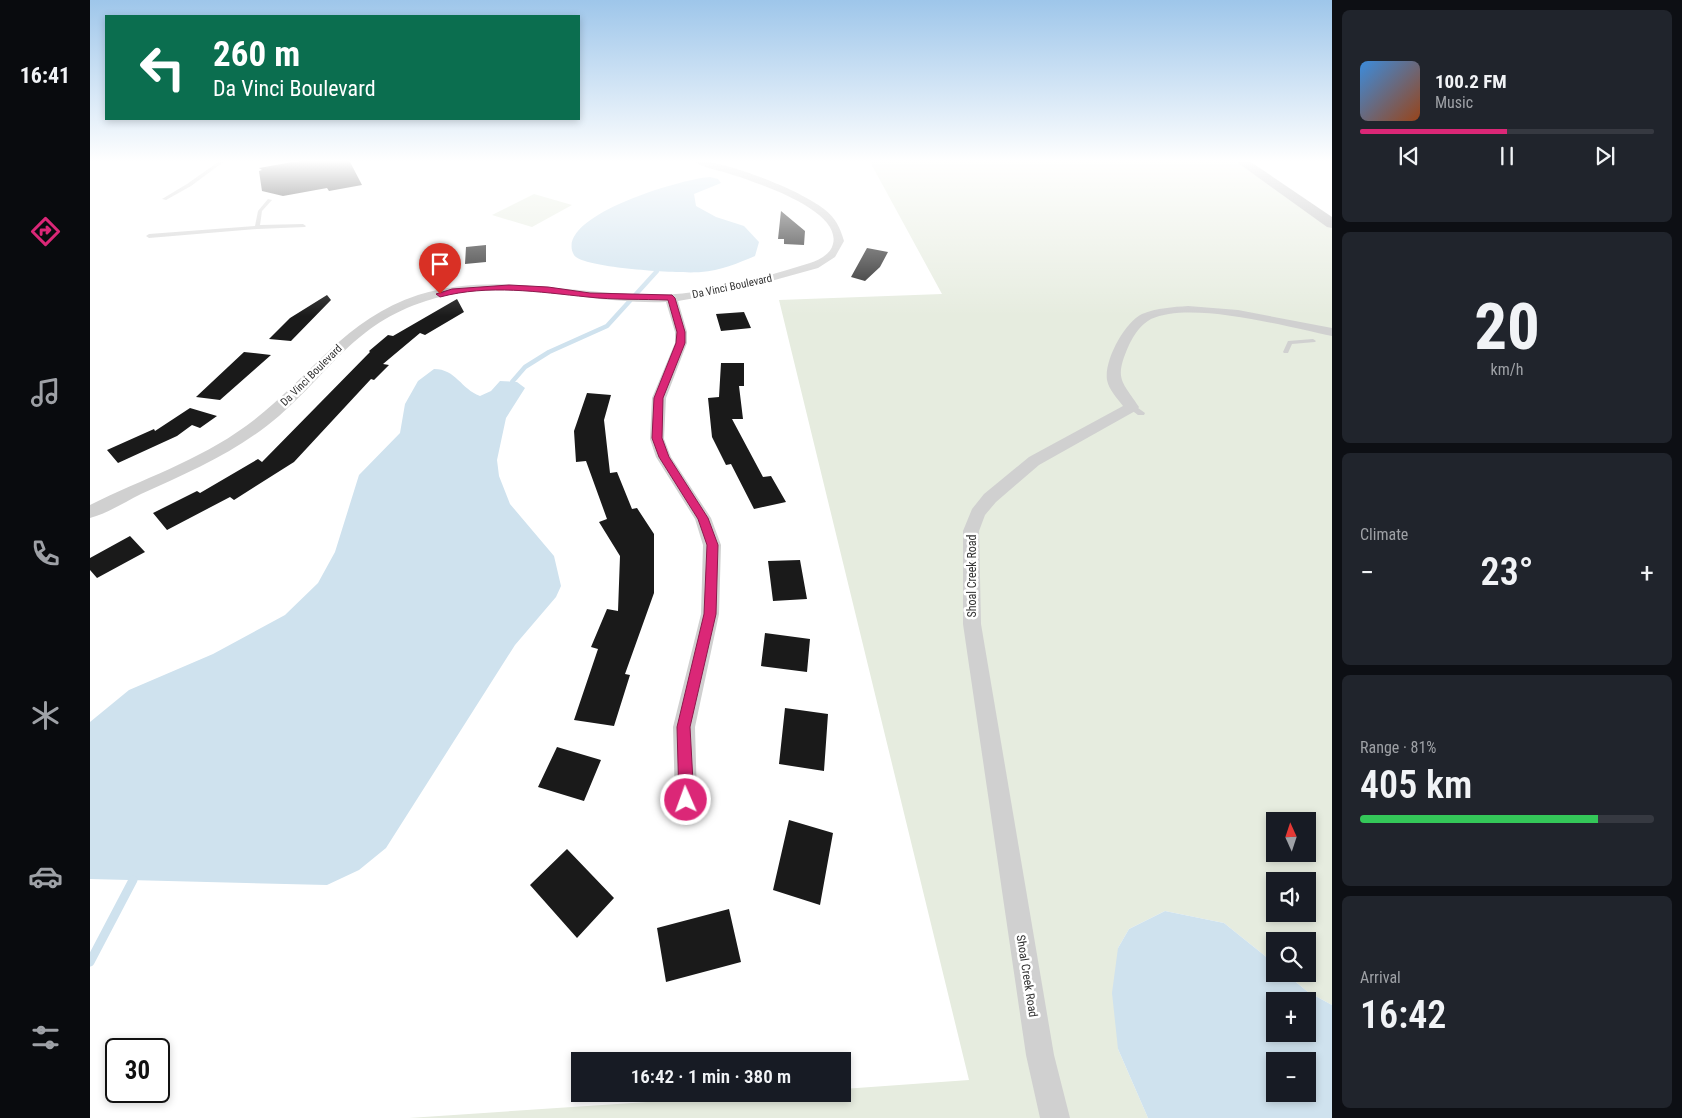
<!DOCTYPE html>
<meta charset="utf-8">
<style>
:root{--surface:#171b24;--page:#20242c;--text:#f1f3f6;--muted:#9ea1a6;--line:#363941;--accent:#db2777}
body{margin:0;font-family:"Roboto Condensed",sans-serif;background:var(--page);color:var(--text);height:100vh;display:flex;flex-direction:column;font-size:19px;white-space:nowrap}
*{box-sizing:border-box;margin:0}
p{font-size:16px;color:var(--muted)}
.icon{flex:none;width:28px;height:28px;fill:none;stroke:currentColor;stroke-width:2;stroke-linecap:round;stroke-linejoin:round}
.map{position:relative;flex:1;overflow:hidden}
.side{display:flex;flex-direction:column;gap:10px;padding:10px;background:#0d0f14;width:350px}
.side>*{flex:none}
.guide{position:absolute;left:15px;top:15px;width:475px;height:105px;border-radius:0px;box-shadow:0 2px 8px #0003;background:#0b6e4f;color:#fff;overflow:hidden}
.needle{width:32px;rotate:357deg}
.tools{position:absolute;left:1176px;top:812px;display:grid;gap:10px}
.tools a{display:grid;place-items:center;width:50px;height:50px;border-radius:0px;background:var(--surface);box-shadow:0 2px 8px #0003;font-size:25px}
.speed{position:absolute;left:15px;top:1038px;display:flex;gap:10px;font-size:25px;font-weight:700;text-align:center}
.speed>*{display:grid;place-content:center;width:65px;height:65px;border-radius:50%;background:var(--surface);box-shadow:0 2px 8px #0003;line-height:1}
.speed .limit{border:2px solid #111;border-radius:8px;background:#fff;color:#111}
.pin{position:absolute;display:grid;place-items:center;width:42px;height:42px;color:#fff;margin:-51px -21px;border-radius:50% 50% 50% 0;rotate:-45deg;box-shadow:0 0 5px #0007}
.pin .icon{rotate:45deg}
.me{position:absolute;width:55px;margin:-28px;rotate:358deg;stroke-linejoin:round;filter:drop-shadow(0 0 4px #0008)}
.turn{display:flex;align-items:center;gap:18px;height:105px;padding:0 25px;font-size:22px}
.turn .icon{width:65px;height:65px;stroke-width:2.5}
.turn b{display:block;font-size:35px;line-height:42px}
.big{font-size:38px;font-weight:600;line-height:1.1}
.side .widget{flex:1;display:flex;flex-direction:column;justify-content:center;gap:8px;min-width:0;padding:0 18px;border-radius:8px;background:var(--page)}
.side .dial{align-items:center;gap:0}
.dial b{font-size:65px;line-height:1}
.song{display:flex;align-items:center;gap:15px}
.cover{width:60px;height:60px;border-radius:8px;background:linear-gradient(135deg,hsl(210 70% 55%),hsl(20 70% 35%))}
.played{height:5px;border-radius:2px;background:linear-gradient(90deg,var(--accent) 50%,var(--line) 50%)}
.keys{display:flex;justify-content:space-around;direction:ltr}
.heat{display:flex;justify-content:space-between;align-items:center;font-size:28px;direction:ltr}
.charge{height:8px;border-radius:4px;background:linear-gradient(90deg,#34c759 81%,var(--line) 0)}
.trip{position:absolute;left:481px;top:1052px;width:280px;height:50px;border-radius:0px;background:var(--surface);box-shadow:0 2px 8px #0003;font-weight:600;line-height:50px;text-align:center}
main{display:flex;flex:1;min-height:0}
.menu{display:flex;flex-direction:column;width:90px;justify-content:space-around;align-items:center;background:#090b0e;color:var(--muted)}
.menu .icon{width:35px;height:35px}
.menu .active{color:var(--accent)}
.menu b{font-size:22px;color:var(--text)}
.map>svg:first-child{display:block}
.green{fill:#e6ecdf;fill-rule:evenodd}
.water{fill:#cfe2ee;fill-rule:evenodd}
.lines{fill:none;stroke-linecap:round;stroke-linejoin:round}
.stream-far1{stroke:#cfe2ee;stroke-width:4.5}
.stream{stroke:#cfe2ee;stroke-width:9}
.building{fill:#1a1a1a}
.service{fill:#d0d0d0;fill-rule:evenodd}
.minor{fill:#d0d0d0;fill-rule:evenodd}
.secondary{fill:#bdbdbd;fill-rule:evenodd}
.route{fill:#db2777;stroke:#8e194d}
.labels{text-anchor:middle;stroke-width:5;stroke-linejoin:round;paint-order:stroke}
.far-street-label{font-size:11px;fill:#333;stroke:#fff}
.street-label{font-size:12px;fill:#333;stroke:#fff}
</style>
<main>
<nav class="menu">
<b>16:41</b>
<svg class="icon active" aria-label="directions" viewBox="0 0 24 24"><path d="M12 3l9 9-9 9-9-9zM9 14v-3h6M13 9l2 2-2 2"/></svg>
<svg class="icon" aria-label="music" viewBox="0 0 24 24"><path d="M9 18V5l10-2v13"/><circle cx="6" cy="18" r="3"/><circle cx="16" cy="16" r="3"/></svg>
<svg class="icon" aria-label="phone" viewBox="0 0 24 24"><path d="M5 4h4l2 5-3 2q2 4 5 5l2-3 5 2v4C11 20 4 13 5 4z"/></svg>
<svg class="icon" aria-label="climate" viewBox="0 0 24 24"><path d="M12 3v18M4 7l16 10M4 17L20 7"/></svg>
<svg class="icon" aria-label="car" viewBox="0 0 24 24"><path d="M5 17H2v-5l4-1 3-4h7l3 4 3 1v5h-3M9 17h6M6 11h13"/><circle cx="7" cy="17" r="2"/><circle cx="17" cy="17" r="2"/></svg>
<svg class="icon" aria-label="filters" viewBox="0 0 24 24"><path d="M4 7h16M4 17h16"/><circle cx="9" cy="7" r="2"/><circle cx="15" cy="17" r="2"/></svg>
</nav>
<div class="map">
<svg width="1242" height="1118" viewBox="0 0 1242 1118">
<rect width="100%" height="100%" fill="#fff"/>
<!-- green -->
<path class="green" d="M779 160H1147L1242 228V1005L1218 992 1196 974H1218V941H1185V964L1134 923 1075 911 1039 929 1028 948V1049L1058 1118H319L677 1094H752L753 1089 879 1080 689 300 852 294ZM1185 821H1218V854H1185ZM1185 881H1218V914H1185Z
M444 194 482 205 442 227 402 215Z"/>
<!-- water -->
<path class="water" d="M620 177 628 179 631 183 604 194 606 206 626 217 654 226 669 242 665 256C648 263 630 271 611 272 593 274 491 268 484 255 462 216 595 178 620 177Z
M344 369C366 369 371 389 390 396L401 391 410 381 427 382 435 388 416 418 407 460 409 476 420 504 464 556 471 586 466 597 425 645 296 848 269 870 237 885 0 879V722L39 690 123 654 195 615 228 583 245 552 269 475 310 433 315 404 328 381Z
M1075 911 1134 923 1185 964V974H1196L1218 992 1242 1005V1118H1058L1028 1049 1022 993 1028 948 1039 929ZM1185 1001H1218V1034H1185ZM1185 1061H1218V1094H1185Z"/>
<g class="lines">
<!-- stream-far1 -->
<path class="stream-far1" d="M422 382 435 367 459 352 517 326 567 271"/>
<!-- stream -->
<path class="stream" d="M0 962 43 880"/>
</g>
<!-- building -->
<path class="building" d="M214 160H259L272 185 239 191 237 188 193 196 172 191 169 171 172 170 169 168Z
M691 211 715 231 714 245 694 244V239H688Z
M396 245V262L375 264 376 247Z
M777 248 798 252 790 267 775 281 761 277Z
M237 295 241 300 201 341 179 339 200 318Z
M367 299 374 312 335 335 330 333 293 364 299 365 284 380 281 379 204 462 144 500 140 497 77 530 63 513 107 491 110 493 168 459 172 462 280 352 279 351 298 335 303 336Z
M654 312 661 328 631 331 626 314Z
M154 352 181 355 130 400 106 397Z
M631 363H654V386H649L653 419H642L673 477 681 476 696 502 664 509 641 464 636 465 622 437 618 398 629 397Z
M497 393 521 395 514 420 520 473 527 472 542 509 547 508 564 534V593L535 674 540 675 524 726 484 720 508 649 501 647 517 609 528 611 530 556 509 522 517 519 496 461 486 462 484 431Z
M100 408 127 416 110 428 102 425 87 436 28 463 17 450 64 429 65 431Z
M40 536 55 552 7 578 0 570V558Z
M710 560 717 599 683 601 678 561Z
M675 633 720 639 717 672 671 666Z
M695 708 738 714 734 771 689 764Z
M467 747 511 760 494 801 448 787Z
M699 820 743 833 730 905 683 890Z
M477 849 524 898 487 938 440 885Z
M639 909 651 962 576 982 567 928Z"/>
<g class="lines">
<!-- service -->
<path class="service" d="M131 160H136L101 186 76 200 72 199 97 184Z
M178 199 182 200 172 211 170 225 213 224 216 226 215 227 167 229 59 238 56 236 59 234 165 226 168 211Z
M1223 339 1226 341 1225 342 1202 344 1198 353H1194L1193 352 1198 341Z
M1040 405H1044L1055 413 1054 415H1048L1040 409Z"/>
<!-- minor -->
<path class="minor" d="M602 160C633 160 709 189 734 209 746 218 750 228 754 241L745 257 728 268 645 291 588 301 597 332V343L576 398 574 439 581 457 621 518 631 545 629 614 605 727 607 799 604 807 596 810 588 807 585 799 583 727 611 614 613 545 605 519 566 457 560 439 562 398 585 343V332L576 302C497 305 414 275 336 301 264 324 241 371 189 416 148 451 100 472 51 494 35 502 18 513 0 518V505C52 479 108 461 156 426 216 383 253 319 328 295 406 271 486 295 565 295 617 295 670 278 720 263 729 260 741 254 743 244 752 209 662 181 637 173 627 170 610 167 602 160Z
M1098 306 1148 310 1242 328V336C1197 327 1102 300 1061 319 1050 325 1044 335 1039 345 1024 379 1031 380 1049 407L1047 410 949 465 906 502 895 515 889 531 891 624 964 1055 980 1118H950L936 1055 873 624V531L882 509 894 494 939 457 1033 406C1027 398 1019 390 1017 380 1014 360 1035 322 1052 314 1067 308 1083 307 1098 306Z"/>
<!-- secondary -->
<path class="secondary" d="M1144 160H1158L1242 217V228L1237 227Z"/>
</g>
<!-- sky -->
<linearGradient id="sky" x2="0" y2="1"><stop stop-color="#9ec6ea"/><stop offset="0.51" stop-color="#fff"/><stop offset="1" stop-color="#fff" stop-opacity="0"/></linearGradient>
<rect width="1242" height="316" fill="url(#sky)"/>
<!-- route -->
<path class="route" d="M419 285 458 287 500 293 582 295 585 298 595 332V343L573 398 572 438 579 457 618 518 628 545 626 614 600 727 604 800 602 805 596 807 591 805 589 800 587 727 614 614 617 545 608 519 569 457 562 438 564 398 586 343 587 332 578 300C552 299 524 300 498 297 448 292 399 284 350 297L346 294 362 289Z"/>
<g class="labels">
<!-- far-street labels -->
<g class="far-street-label">
<text transform="translate(642 286) rotate(-12)" y="4">Da Vinci Boulevard</text>
<text transform="translate(221 375) rotate(-45)" y="4">Da Vinci Boulevard</text>
</g>
<!-- street labels -->
<g class="street-label">
<text transform="translate(882 576) rotate(-90)" y="4">Shoal Creek Road</text>
<text transform="translate(937 976) rotate(81)" y="4">Shoal Creek Road</text>
</g>
</g>
</svg>
<div class="tools">
<a><svg class="needle" viewBox="-14 -14 28 28"><path d="M0-13l5 13h-10z" fill="#e53935"/><path d="M0 13l5-13h-10z" fill="#9ea1a6"/></svg></a>
<a><svg class="icon" aria-label="sound" viewBox="0 0 24 24"><path d="M4 9h4l5-4v14l-5-4H4zM17 9q2 3 0 6"/></svg></a>
<a><svg class="icon" aria-label="search" viewBox="0 0 24 24"><circle cx="10" cy="10" r="6"/><path d="M15 15l6 6"/></svg></a>
<a>+</a>
<a>−</a>
</div>
<div class="speed"><div class="limit">30</div></div>
<div class="pin" style="left:350px;top:294px;background:#d93025"><svg class="icon" aria-label="arrive" viewBox="0 0 24 24"><path d="M6 21V4h12l-3 4 3 4H6"/></svg></div>
<svg class="me" style="left:596px;top:800px" viewBox="-20 -20 40 40"><circle r="17" fill="#db2777" stroke="#fff" stroke-width="3"/><path d="M0-11L8 9 0 5-8 9z" fill="#fff"/></svg>
<div class="trip">16:42 · 1 min · 380 m</div>
<div class="guide">
<div class="turn"><svg class="icon" aria-label="left" viewBox="0 0 24 24"><path d="M17 20v-9H6M10 6l-5 5 5 5"/></svg><div><b>260 m</b>Da Vinci Boulevard</div></div>
</div>
</div>
<section class="side">
<div class="widget">
<div class="song"><i class="cover"></i><div><b>100.2 FM</b><p>Music</p></div></div>
<div class="played"></div>
<div class="keys"><svg class="icon" aria-label="previous" viewBox="0 0 24 24"><path d="M18 5L8 12l10 7zM5 5v14"/></svg><svg class="icon" aria-label="pause" viewBox="0 0 24 24"><path d="M8 5v14M16 5v14"/></svg><svg class="icon" aria-label="next" viewBox="0 0 24 24"><path d="M6 5l10 7-10 7zM19 5v14"/></svg></div>
</div>
<div class="widget dial"><b>20</b><p>km/h</p></div>
<div class="widget"><p>Climate</p>
<div class="heat"><a>−</a><b class="big">23°</b><a>+</a></div>
</div>
<div class="widget"><p>Range · 81%</p><b class="big">405 km</b><div class="charge"></div></div>
<div class="widget"><p>Arrival</p><b class="big">16:42</b></div>
</section>
</main>
